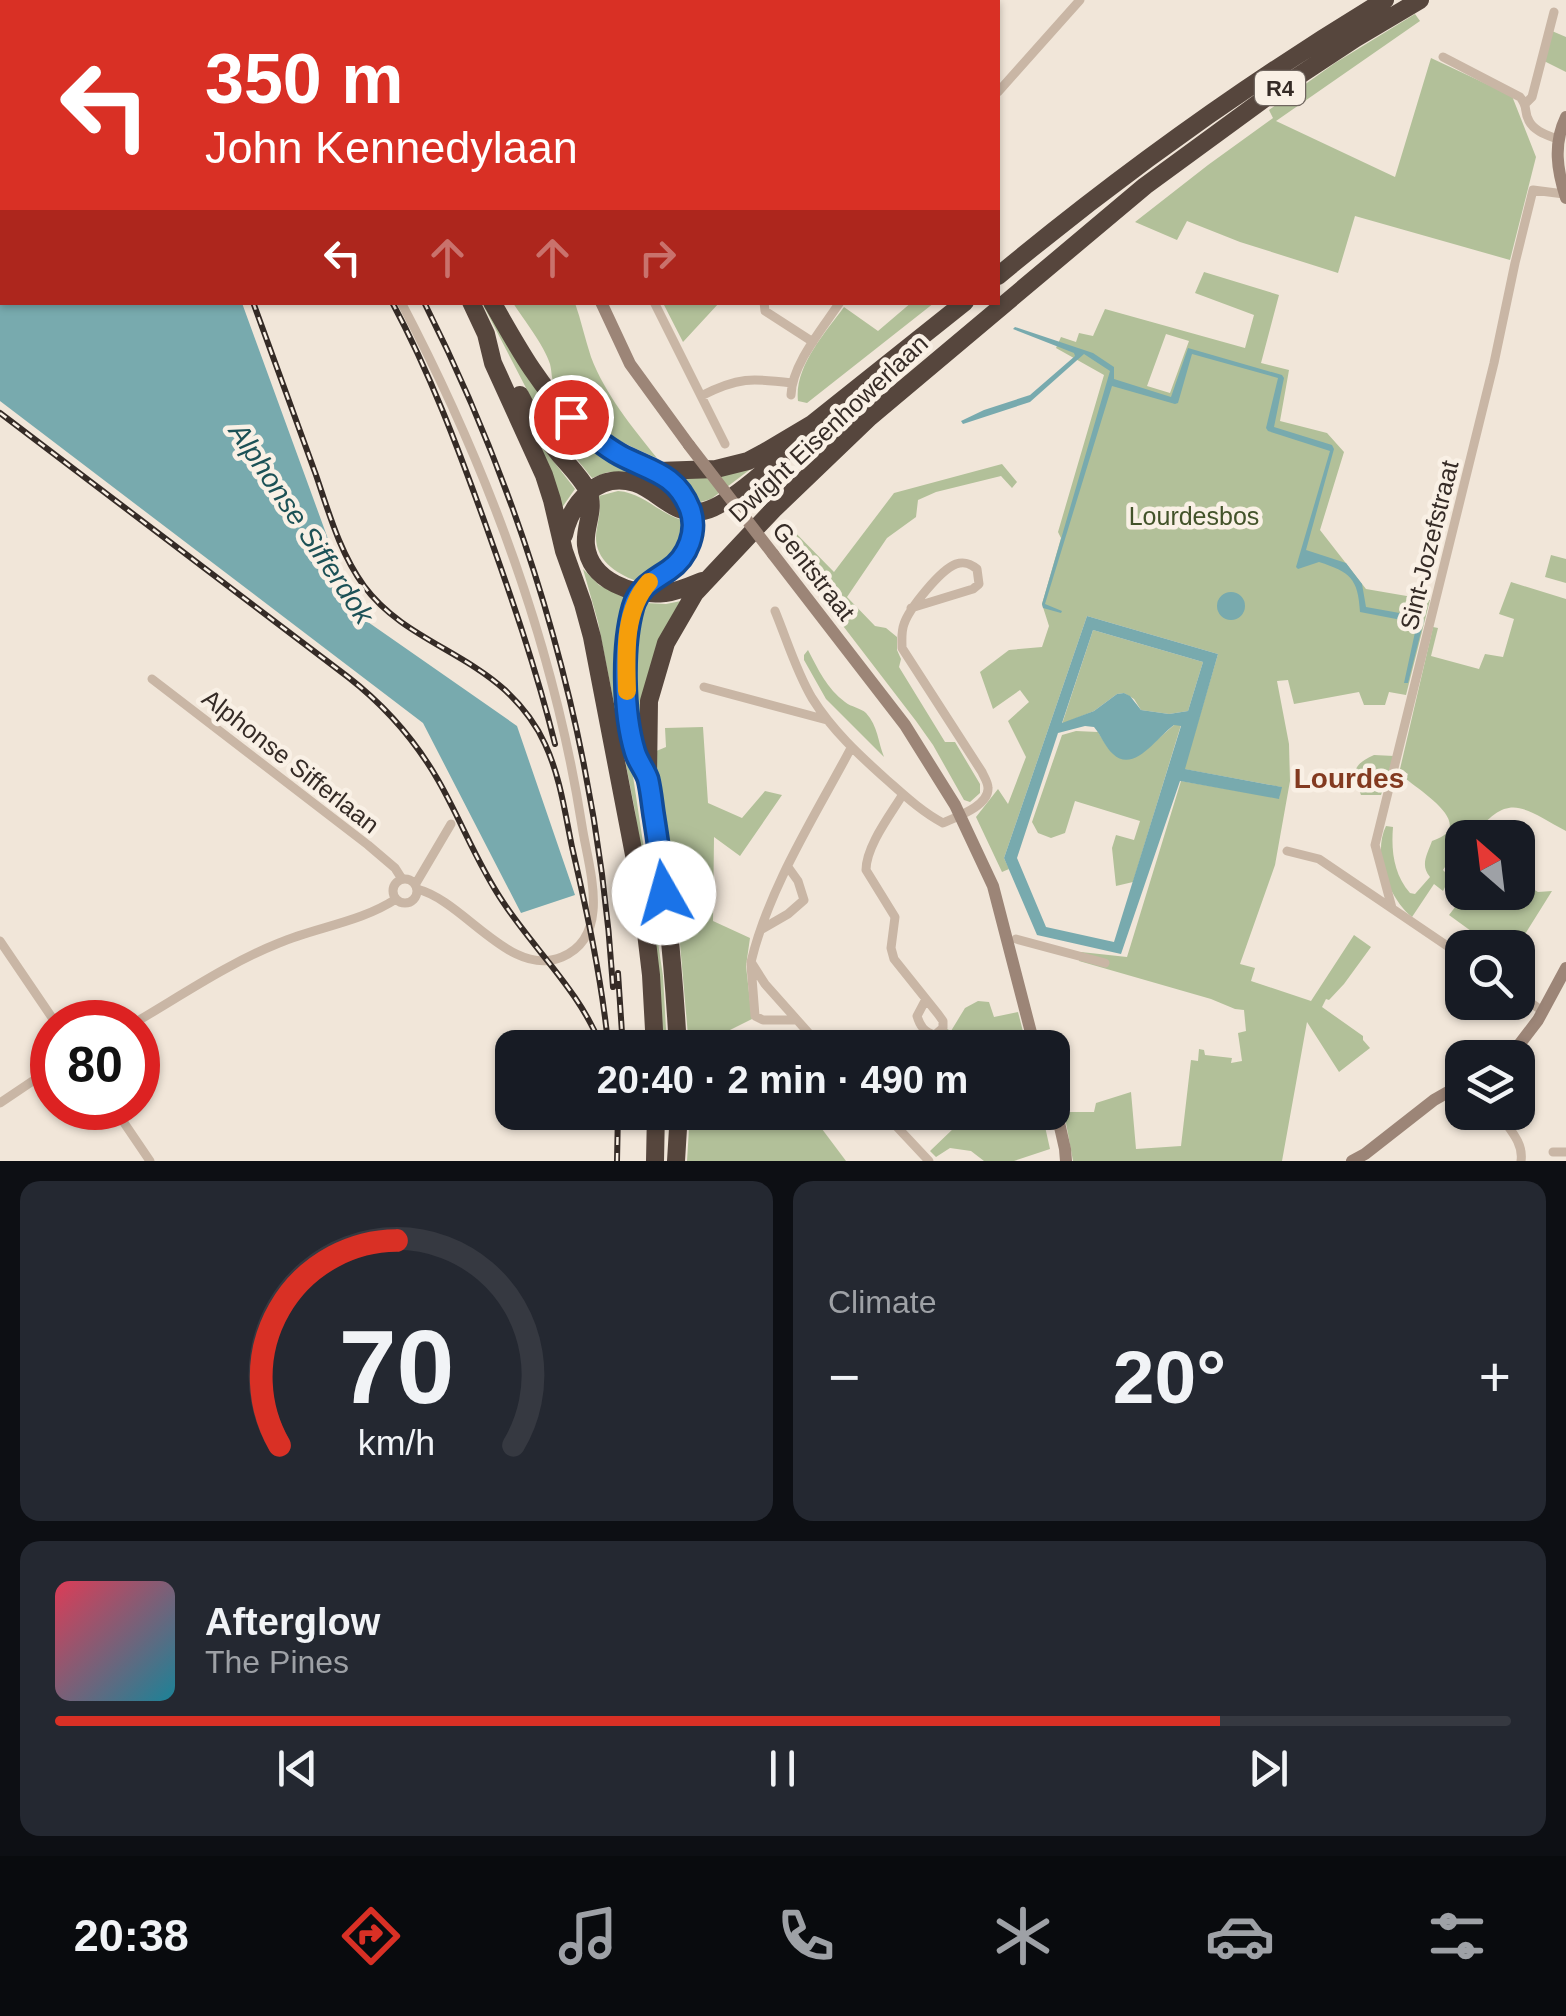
<!DOCTYPE html>
<meta charset="utf-8">
<style>
:root{--surface:#171b24;--page:#242831;--text:#f1f3f6;--muted:#9ea1a6;--line:#363941;--accent:#d93025}
body{margin:0;font-family:Helvetica,sans-serif;background:var(--page);color:var(--text);height:100vh;display:flex;flex-direction:column;font-size:38px;white-space:nowrap}
*{box-sizing:border-box;margin:0}
p{font-size:32px;color:var(--muted)}
.icon{flex:none;width:55px;height:55px;fill:none;stroke:currentColor;stroke-width:2;stroke-linecap:round;stroke-linejoin:round}
.map{position:relative;height:1161px;overflow:hidden}
.side{display:flex;flex-direction:column;gap:20px;padding:20px;background:#0d0f14;flex:1}
.side>*{flex:none}
.top-card{position:absolute;left:0px;top:0px;width:1000px;height:305px;box-shadow:0 2px 8px #0004;background:#d93025;color:#fff;overflow:hidden}
.needle{width:65px;rotate:332deg}
.tools{position:absolute;left:1445px;top:820px;display:grid;gap:20px}
.tools a{display:grid;place-items:center;width:90px;height:90px;border-radius:20px;background:var(--surface);box-shadow:0 2px 8px #0004;font-size:50px}
.speed{position:absolute;left:30px;top:1000px;display:flex;gap:20px;font-size:50px;font-weight:700;text-align:center}
.speed>*{display:grid;place-content:center;width:130px;height:130px;border-radius:50%;background:var(--surface);box-shadow:0 2px 8px #0004;line-height:1}
.speed .limit{border:15px solid #d22;background:#fff;color:#111}
.pin{position:absolute;display:grid;place-items:center;width:85px;height:85px;color:#fff;margin:-42px;border:5px solid #fff;border-radius:50%;box-shadow:0 2px 10px #0007}
.me{position:absolute;width:110px;margin:-55px;rotate:353deg;stroke-linejoin:round;filter:drop-shadow(0 0 8px #0008)}
.turn{display:flex;align-items:center;gap:35px;height:210px;padding:0 40px;font-size:45px}
.turn .icon{width:130px;height:130px;stroke-width:2.5}
.turn b{display:block;font-size:70px;line-height:85px}
.lanes{display:flex;align-items:center;height:95px;padding:0 40px;background:#0003;justify-content:center;gap:50px;direction:ltr}
.lanes .off{opacity:.35}
.big{font-size:75px;font-weight:700;line-height:1.1}
.side .card{flex:1;display:flex;flex-direction:column;justify-content:center;gap:15px;min-width:0;padding:0 35px;border-radius:20px;background:var(--page)}
.side .dial{align-items:center;gap:0}
.dial svg{height:260px;overflow:visible;fill:none;stroke:var(--line);stroke-width:7;stroke-linecap:round;text-anchor:middle}
.dial text{fill:var(--text);stroke:none}
.song{display:flex;align-items:center;gap:30px}
.cover{width:120px;height:120px;border-radius:15px;background:linear-gradient(135deg,hsl(350 70% 55%),hsl(190 70% 35%))}
.played{height:10px;border-radius:5px;background:linear-gradient(90deg,var(--accent) 80%,var(--line) 80%)}
.keys{display:flex;justify-content:space-around;direction:ltr}
.heat{display:flex;justify-content:space-between;align-items:center;font-size:55px;direction:ltr}
.side .tiles{flex:1;display:grid;gap:20px;grid-template-columns:1fr 1fr}
.card:last-child{grid-column:span 2}
.trip{position:absolute;left:495px;top:1030px;width:575px;height:100px;border-radius:20px;background:var(--surface);box-shadow:0 2px 8px #0004;font-weight:700;line-height:100px;text-align:center}
.dock{display:flex;height:160px;justify-content:space-around;align-items:center;background:#090b0e;color:var(--muted)}
.dock .icon{width:70px;height:70px}
.dock .active{color:var(--accent)}
.dock b{font-size:45px;color:var(--text)}
.map>svg:first-child{display:block}
.green{fill:#b2c099;fill-rule:evenodd}
.water{fill:#78aaae;fill-rule:evenodd}
.lines{fill:none;stroke-linecap:round;stroke-linejoin:round}
.street{stroke:#c9b6a5;stroke-width:9}
.secondary{stroke:#9c8577;stroke-width:12}
.highway{stroke:#56463d;stroke-width:18}
.rail-casing{stroke:#352b26;stroke-width:6}
.rail{stroke:#f9f0e5;stroke-width:2.5;stroke-dasharray:8;stroke-linecap:butt}
.secondary-bridge{stroke:#9c8577;stroke-width:12}
.route-casing{stroke:#114b97;stroke-width:25}
.route{stroke:#1a73e8;stroke-width:18}
.slow{stroke:#f59e0b;stroke-width:18}
.labels{text-anchor:middle;stroke-width:9;stroke-linejoin:round;paint-order:stroke}
.shield{fill:#f9f0e5;stroke:#70665f;stroke-width:2.5}
.shield-label{font-size:22px;font-weight:bold;fill:#352b26}
.street-label{font-size:25px;fill:#352b26;stroke:#f9f0e5}
.park-label{font-size:25px;fill:#43532a;stroke:#f9f0e5}
.water-label{font-size:28px;font-style:italic;fill:#1c5156;stroke:#f9f0e5}
.neighbourhood-label{font-size:28px;font-weight:bold;fill:#833a20;stroke:#f9f0e5}
</style>
<div class="map">
<svg width="1566" height="1161" viewBox="0 0 1566 1161">
<rect width="100%" height="100%" fill="#f1e6d9"/>
<!-- green -->
<path class="green" d="M1415 14 1420 21 1276 121 1395 177 1431 58 1512 96 1536 157 1510 260 1355 216 1338 273 1240 242 1187 221 1177 240 1135 222 1208 165 1273 118 1269 110 1335 63Z
M1552 31 1566 37V72L1544 61Z
M1204 272 1279 295 1261 363 1289 370 1280 421 1327 433 1344 452 1320 530 1366 589 1430 600 1406 695 1389 692 1385 705H1364L1359 692 1294 704 1288 680 1277 681 1289 744 1290 781 1275 865 1240 964 1255 968 1251 981 1311 1001 1354 935 1371 947 1344 984 1329 1000 1326 999 1322 1007 1363 1036V1040L1370 1048 1339 1072 1307 1022 1282 1161H1073L1064 1112H1094L1096 1103 1131 1092 1136 1149 1181 1146 1191 1060 1198 1061 1199 1049 1204 1050 1205 1055 1232 1058 1231 1063 1242 1061 1238 1033 1246 1031 1244 1010 1235 1009 1211 999 1079 961 1081 952 1127 957 1181 781 1279 798 1281 787 1184 769 1218 654 1087 616 1004 858 1009 869 1002 872 976 817 998 789 1008 804 1026 757 1008 721 1029 702 1020 690 993 709 980 672 1009 650 1042 647 1049 626 1042 604 1061 538 1058 532 1104 375 1056 348 1061 337 1076 342 1079 333 1093 336 1105 309 1245 348 1254 315 1195 293ZM1166 334 1189 341 1170 393 1147 386Z
M912 302 934 303 807 403 798 401C794 367 825 333 844 307L878 331Z
M482 303H486L532 382 628 468V472H608L592 478 538 411Z
M513 303H575C581 320 585 339 591 357 605 394 632 427 657 458 619 442 578 422 555 386 551 379 552 372 550 364 544 345 524 320 513 303Z
M663 303H719L683 342Z
M534 436 575 489 561 509Z
M1002 464 1017 482 1012 488 1001 476 936 492 918 500 916 517 887 538 847 597 875 626 886 628 897 637V650L901 659 899 667 945 742H955L980 784V793L970 802 964 800 933 745 916 721 771 532 784 521 834 572 894 493Z
M756 465 711 499 697 503 691 487 682 477Z
M618 491C644 493 658 513 682 520 681 558 659 559 636 581 612 572 591 556 597 528 599 517 601 508 599 496Z
M1551 555 1566 559V583L1545 577Z
M583 569 599 585 625 598 618 638V676L663 976 667 1047H659L635 811 598 622Z
M1511 582 1566 599V831C1522 807 1508 791 1473 837L1462 838V851L1458 848 1443 870C1450 876 1447 884 1443 891L1434 884 1412 917C1389 898 1372 855 1386 826L1393 827C1391 852 1394 874 1410 893L1415 894 1430 877C1420 865 1427 855 1432 841 1477 827 1425 794 1406 779L1408 774 1400 769 1433 627 1438 628 1431 656 1479 669 1485 654 1503 657 1514 619 1499 614Z
M681 601C655 641 642 685 640 733L635 687 641 613 645 603 666 604Z
M1093 630 1203 662 1188 711 1169 714 1141 710 1134 699 1124 693 1117 694 1094 711 1062 724Z
M808 650C818 669 827 689 845 702 851 707 861 708 866 713 878 726 878 742 884 757L826 699 804 660V655Z
M1174 725H1181L1133 882 1116 886 1112 848 1116 835 1134 840 1140 821 1075 801 1065 833 1051 838 1038 833 1032 822 1062 735 1076 731 1098 732 1108 748 1150 746Z
M703 727 708 803 742 818 765 791 782 795 740 856 714 837 713 921 750 938 746 966 752 1019 726 1032 724 1047H689L674 875 654 752 666 747 665 728Z
M1374 755 1394 756 1381 795H1361C1352 772 1351 766 1374 755Z
M1518 880 1538 892 1552 891 1517 947H1493L1449 915 1466 893 1518 892Z
M978 1001 989 1002 994 1017 1018 1012 1027 1047 943 1048 942 1037 947 1029 951 1031 965 1008Z
M690 1112 810 1113 846 1161H687Z
M942 1113H1042L1050 1149 1014 1161H984L971 1151 950 1148 936 1157 930 1151 955 1127Z"/>
<!-- water -->
<path class="water" d="M0 0H44L47 2H2V302L242 303 355 613 517 726 575 895 521 913 423 723 0 401Z
M1015 327 1093 353 1114 367V379L1171 397 1188 348 1282 375 1284 378 1274 427 1332 445 1334 449 1306 550 1346 563 1362 584 1366 607 1422 617 1424 620 1408 683H1404L1417 623 1360 612C1358 578 1350 572 1319 562L1298 569 1296 567 1330 451 1268 431 1266 428 1278 378 1192 354 1178 403 1175 404 1112 386 1045 604 1062 611 1061 613 1043 608 1042 604 1110 371 1084 354 1030 402 963 424 961 421 984 410 1030 395 1075 356 1074 353 1013 329Z
M1217 606a14 14 0 1 1 28 0a14 14 0 1 1-28 0Z
M1087 616 1218 654 1185 769 1282 787 1279 799 1180 781 1121 954 1037 935 1004 858ZM1093 630 1203 662 1188 711 1169 714 1141 710 1130 696 1124 693 1117 694 1094 711 1062 723ZM1174 725 1181 726 1114 942 1046 927 1017 858 1058 733 1085 726 1094 727C1101 735 1105 747 1113 754 1134 774 1157 737 1174 725Z"/>
<g class="lines">
<!-- street -->
<path class="street" d="M65 0 68 2
M225 0 227 2
M611 0 614 2
M362 2 364 0
M544 2 546 0
M1443 57 1520 97C1529 108 1523 110 1529 121 1534 131 1547 135 1557 139
M998 92 1080 0
M1526 103 1532 97 1554 12
M401 302C487 466 553 642 582 826 588 866 613 936 562 957 510 979 465 901 417 889
M654 302 725 444
M764 302 765 311 813 342
M791 395C792 364 823 328 840 302
M701 396C738 377 752 378 792 383
M775 611C787 640 796 671 812 698 832 730 859 755 887 780 904 795 922 812 943 823 956 817 989 806 988 788 988 782 984 777 982 772L902 648C902 640 901 632 904 624 909 609 940 570 956 564 965 561 971 564 977 569L979 584 973 589 911 608
M152 679 368 845 395 868 402 879
M704 687 827 720
M903 794C891 814 866 846 866 870L895 917 891 948 894 959 938 1014 943 1021V1028L935 1035C924 1032 920 1026 917 1016L926 999
M1287 851 1319 859 1462 956
M393 891a12 12 0 1 1 24 0a12 12 0 1 1-24 0Z
M415 885 451 824
M1392 908 1375 845 1494 363 1515 263 1533 190 1564 194
M762 929 788 914 804 900 798 881 788 867
M1016 939 1105 963
M0 941 55 1022
M751 965 755 1016 763 1020H795
M1518 994 1541 1010
M136 1022C182 995 229 963 279 943 317 927 361 922 396 899
M822 1048 765 984 751 962C769 887 815 816 851 748
M0 1103 52 1068
M114 1108 150 1161
M883 1112 929 1161
M1498 1112C1508 1128 1524 1142 1521 1161
M1553 1152H1566"/>
<!-- secondary -->
<path class="secondary" d="M468 0 470 2
M1566 117C1553 144 1557 170 1566 198
M601 302 630 364 689 445
M773 554 905 725 955 805 993 886 1035 1048
M1509 1058 1538 1020 1566 968
M1052 1092 1065 1149 1066 1161
M1352 1161 1365 1154 1434 1100 1462 1084"/>
<!-- highway -->
<path class="highway" d="M290 0 291 2
M311 0 313 2
M998 276C1120 175 1249 82 1385 0
M471 302 486 334 493 363 544 475 552 500 564 551 583 604 592 637 641 891 651 975 655 1048
M492 302C516 344 539 387 574 420 587 432 601 444 616 453 647 471 677 471 690 511 698 532 687 558 668 571 657 578 647 582 639 594 630 608 629 628 627 645 625 679 626 716 635 750 637 760 645 767 648 777 654 795 654 818 657 837 668 906 674 977 678 1048
M520 395C530 416 544 436 559 454 569 466 581 477 588 491 596 510 584 526 586 545 590 582 634 596 665 593 679 591 690 586 702 581
M658 471 716 469 748 461 763 453 812 424 965 302
M564 535C571 503 598 471 635 483 661 492 673 517 704 511 728 506 779 460 796 441
M648 777 649 701 666 643 695 593 773 510 870 417 1145 186 1268 96 1356 38 1420 0
M655 1161 656 1112
M676 1161 679 1112"/>
<!-- rail casing -->
<g class="rail-casing">
<path id="rail" d="M60 0 64 2
M246 0 248 2
M253 302C274 360 295 417 316 475 329 513 340 553 364 586 400 635 461 650 505 690 521 705 536 724 545 744 560 776 565 813 572 847 587 912 601 976 608 1043
M392 302C430 373 458 448 485 523 511 596 536 668 555 744
M424 302C531 515 598 749 613 987
M0 413 348 677C384 705 415 740 438 780 461 820 477 864 503 902 536 952 580 991 602 1048
M618 973 623 1048
M617 1161 618 1112"/>
</g>
<!-- rail -->
<use href="#rail" class="rail"/>
<!-- secondary-bridge -->
<path class="secondary-bridge" d="M689 445 773 554"/>
</g>
<g class="lines">
<!-- route casing -->
<g class="route-casing">
<path id="route" d="M571 417C586 431 602 445 620 455 650 471 676 473 690 509 698 531 688 557 669 570 653 581 639 587 633 607 622 646 623 713 635 752 638 762 645 770 648 779 651 791 652 805 654 817 658 843 662 868 664 893"/>
</g>
<!-- route -->
<use href="#route" class="route"/>
<!-- slow -->
<path class="slow" d="M627 691C626 655 623 611 649 582"/>
</g>
<g class="labels">
<!-- shield labels -->
<rect class="shield" x="1255" y="71" width="50" height="34" rx="8"/>
<g class="shield-label">
<text x="1280" y="96">R4</text>
</g>
<!-- street labels -->
<g class="street-label">
<text transform="translate(828 428) rotate(-43)" y="9">Dwight Eisenhowerlaan</text>
<text transform="translate(1429 545) rotate(-76)" y="9">Sint-Jozefstraat</text>
<text transform="translate(814 571) rotate(52)" y="9">Gentstraat</text>
<text transform="translate(291 761) rotate(38)" y="9">Alphonse Sifferlaan</text>
</g>
<!-- park labels -->
<g class="park-label">
<text x="1194" y="525">Lourdesbos</text>
</g>
<!-- water labels -->
<g class="water-label">
<text transform="translate(302 523) rotate(56)" y="10">Alphonse Sifferdok</text>
</g>
<!-- neighbourhood labels -->
<g class="neighbourhood-label">
<text x="1349" y="788">Lourdes</text>
</g>
</g>
</svg>
<div class="tools">
<a><svg class="needle" viewBox="-14 -14 28 28"><path d="M0-13l5 13h-10z" fill="#e53935"/><path d="M0 13l5-13h-10z" fill="#9ea1a6"/></svg></a>
<a><svg class="icon" aria-label="search" viewBox="0 0 24 24"><circle cx="10" cy="10" r="6"/><path d="M15 15l6 6"/></svg></a>
<a><svg class="icon" aria-label="layers" viewBox="0 0 24 24"><path d="M12 4l9 5-9 5-9-5zM3 14l9 5 9-5"/></svg></a>
</div>
<div class="speed"><div class="limit">80</div></div>
<div class="pin" style="left:571px;top:417px;background:#d93025"><svg class="icon" aria-label="arrive" viewBox="0 0 24 24"><path d="M6 21V4h12l-3 4 3 4H6"/></svg></div>
<svg class="me" style="left:664px;top:893px" viewBox="-20 -20 40 40"><circle r="19" fill="#fff"/><path d="M0-13L10 11 0 6-10 11z" fill="#1a73e8"/></svg>
<div class="trip">20:40 · 2 min · 490 m</div>
<div class="top-card">
<div class="turn"><svg class="icon" aria-label="left" viewBox="0 0 24 24"><path d="M17 20v-9H6M10 6l-5 5 5 5"/></svg><div><b>350 m</b>John Kennedylaan</div></div>
<div class="lanes"><svg class="icon" aria-label="left" viewBox="0 0 24 24"><path d="M17 20v-9H6M10 6l-5 5 5 5"/></svg><svg class="icon off" aria-label="ahead" viewBox="0 0 24 24"><path d="M12 20V5M6 11l6-6 6 6"/></svg><svg class="icon off" aria-label="ahead" viewBox="0 0 24 24"><path d="M12 20V5M6 11l6-6 6 6"/></svg><svg class="icon off" aria-label="right" viewBox="0 0 24 24"><path d="M7 20v-9h11M14 6l5 5-5 5"/></svg></div>
</div>
</div>
<section class="side">
<div class="tiles">
<div class="card dial"><svg viewBox="0 0 100 80">
<path d="M14 69A42 42 0 1 1 86 69"/>
<path d="M14 69A42 42 0 0 1 50 6" stroke="#d93025"/>
<text x="50" y="56" font-size="32" font-weight="700">70</text>
<text x="50" y="72" font-size="11">km/h</text>
</svg></div>
<div class="card"><p>Climate</p>
<div class="heat"><a>−</a><b class="big">20°</b><a>+</a></div>
</div>
<div class="card">
<div class="song"><i class="cover"></i><div><b>Afterglow</b><p>The Pines</p></div></div>
<div class="played"></div>
<div class="keys"><svg class="icon" aria-label="previous" viewBox="0 0 24 24"><path d="M18 5L8 12l10 7zM5 5v14"/></svg><svg class="icon" aria-label="pause" viewBox="0 0 24 24"><path d="M8 5v14M16 5v14"/></svg><svg class="icon" aria-label="next" viewBox="0 0 24 24"><path d="M6 5l10 7-10 7zM19 5v14"/></svg></div>
</div>
</div>
</section>
<nav class="dock">
<b>20:38</b>
<svg class="icon active" aria-label="directions" viewBox="0 0 24 24"><path d="M12 3l9 9-9 9-9-9zM9 14v-3h6M13 9l2 2-2 2"/></svg>
<svg class="icon" aria-label="music" viewBox="0 0 24 24"><path d="M9 18V5l10-2v13"/><circle cx="6" cy="18" r="3"/><circle cx="16" cy="16" r="3"/></svg>
<svg class="icon" aria-label="phone" viewBox="0 0 24 24"><path d="M5 4h4l2 5-3 2q2 4 5 5l2-3 5 2v4C11 20 4 13 5 4z"/></svg>
<svg class="icon" aria-label="climate" viewBox="0 0 24 24"><path d="M12 3v18M4 7l16 10M4 17L20 7"/></svg>
<svg class="icon" aria-label="car" viewBox="0 0 24 24"><path d="M5 17H2v-5l4-1 3-4h7l3 4 3 1v5h-3M9 17h6M6 11h13"/><circle cx="7" cy="17" r="2"/><circle cx="17" cy="17" r="2"/></svg>
<svg class="icon" aria-label="filters" viewBox="0 0 24 24"><path d="M4 7h16M4 17h16"/><circle cx="9" cy="7" r="2"/><circle cx="15" cy="17" r="2"/></svg>
</nav>
